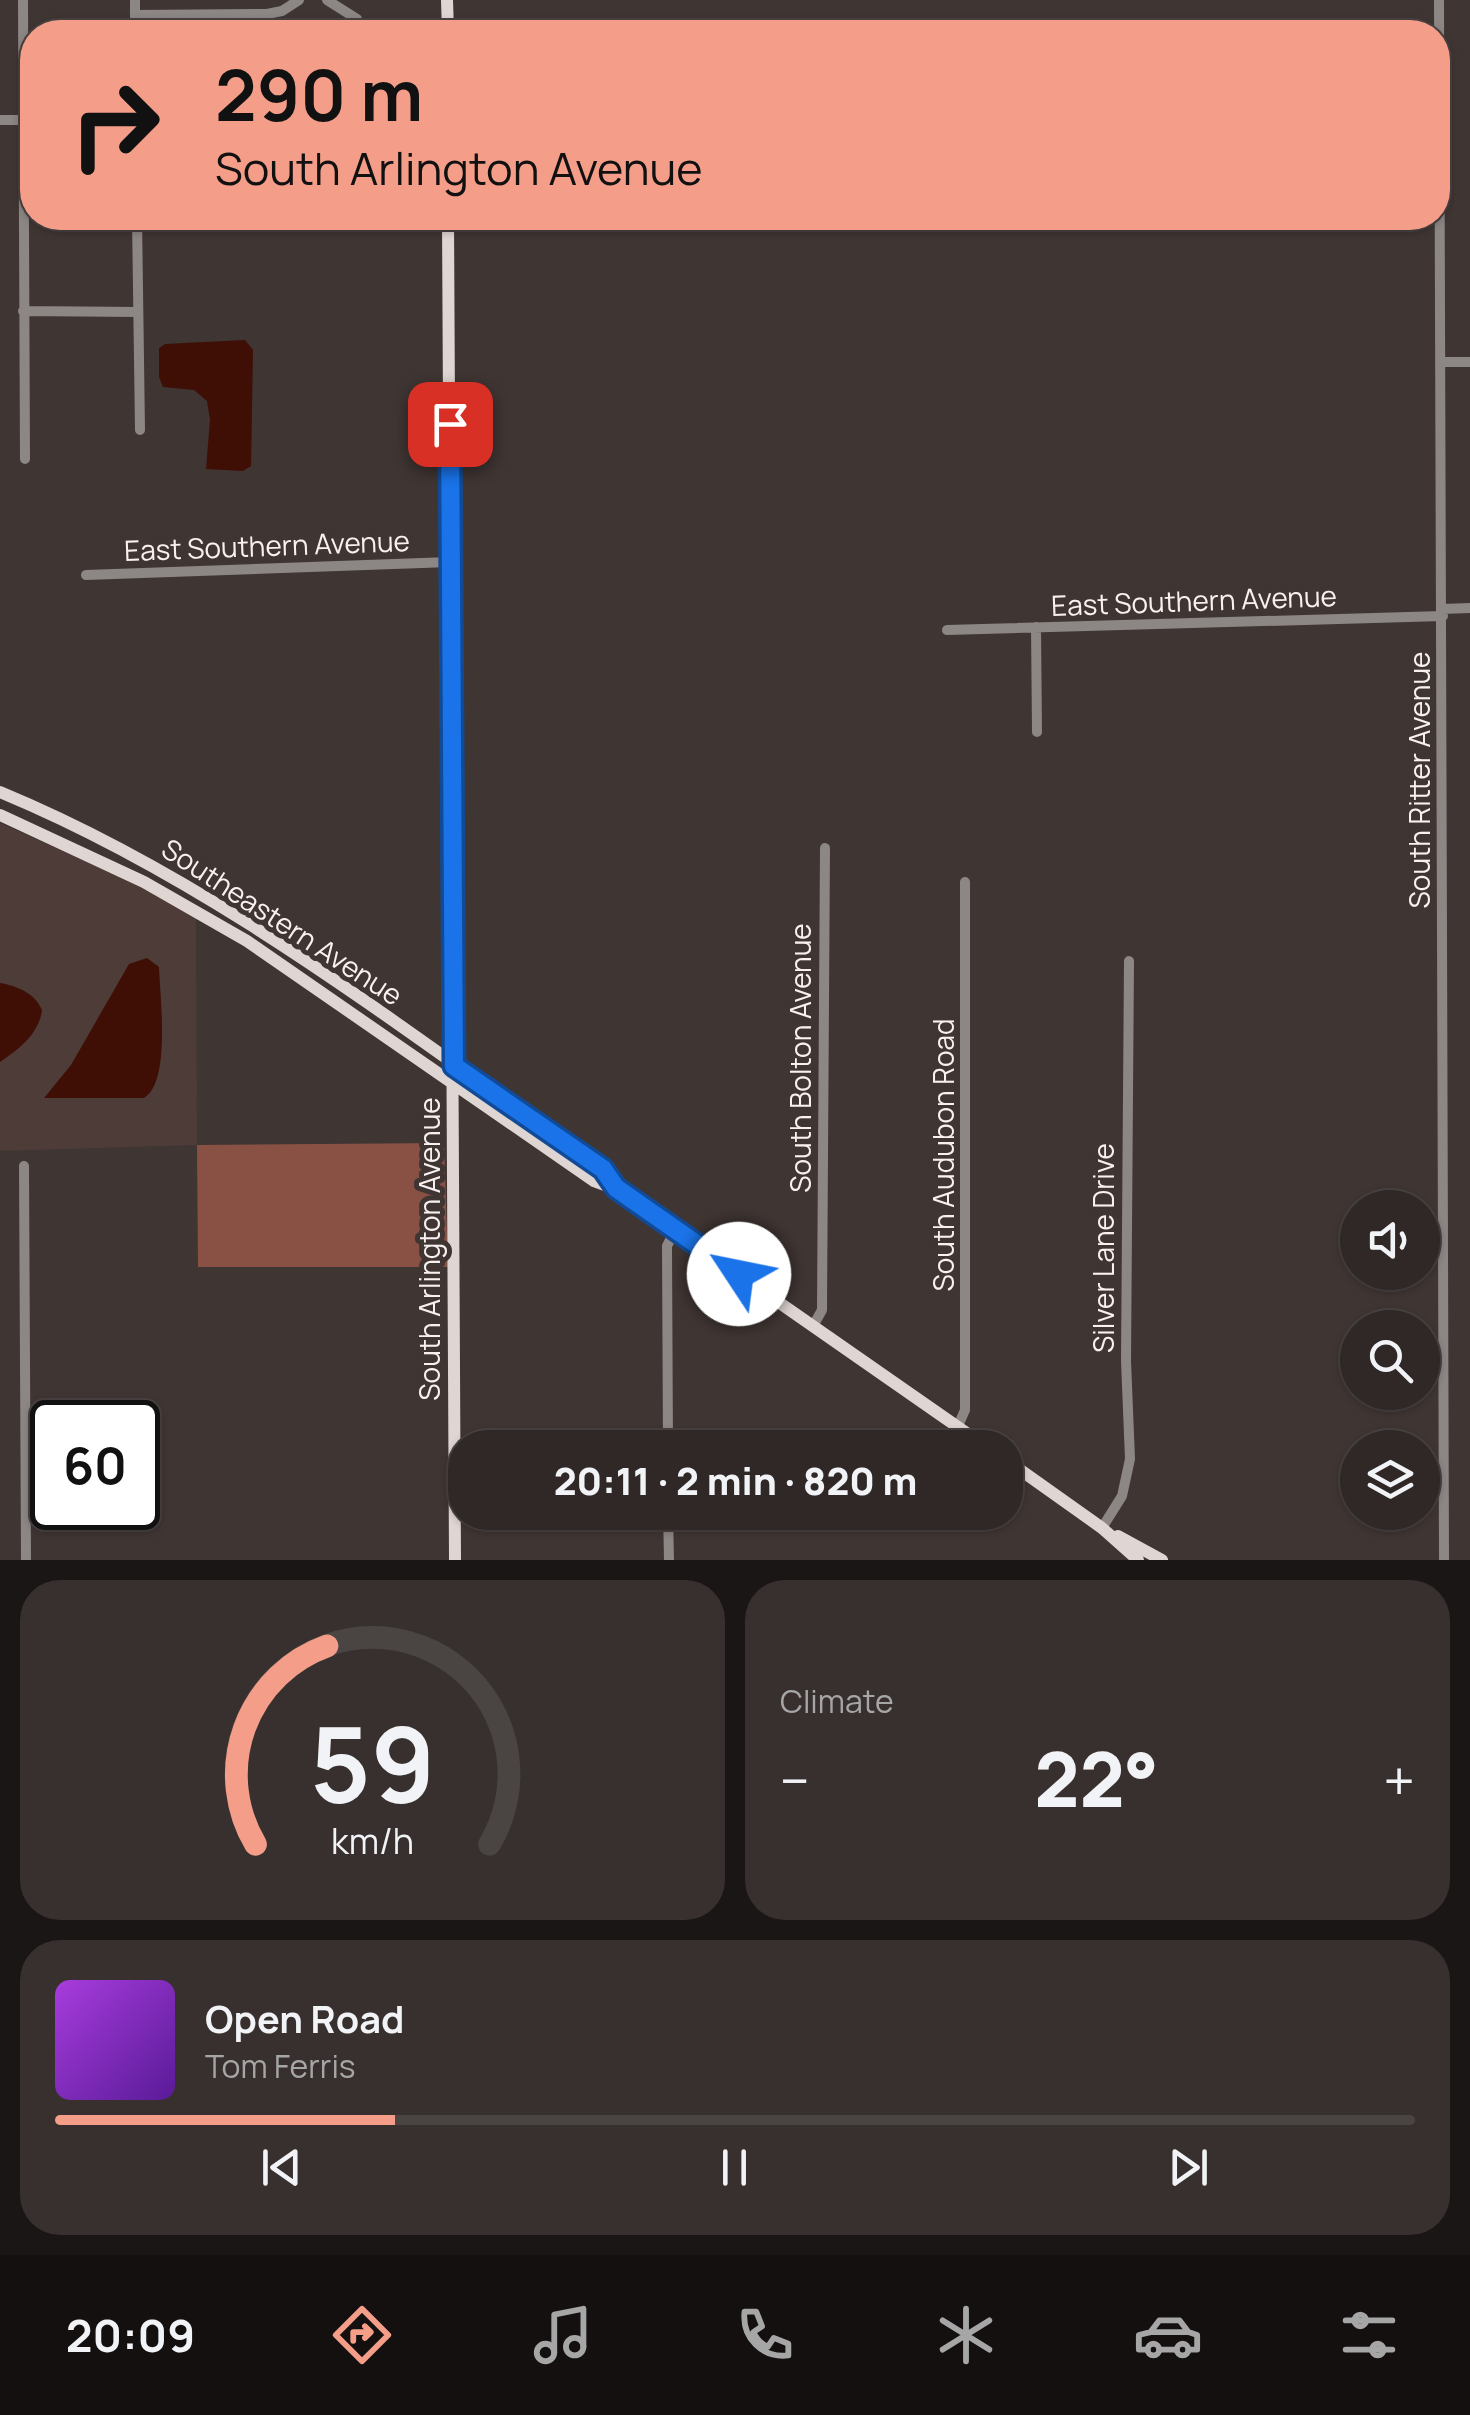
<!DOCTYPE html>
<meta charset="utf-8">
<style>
:root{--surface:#2f2826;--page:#37302e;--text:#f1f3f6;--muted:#a7a6a7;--line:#4a4443;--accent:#f49e89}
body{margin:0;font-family:Manrope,sans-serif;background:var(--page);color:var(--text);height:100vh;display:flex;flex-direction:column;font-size:38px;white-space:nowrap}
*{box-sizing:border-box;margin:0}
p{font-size:32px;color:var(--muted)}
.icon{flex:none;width:55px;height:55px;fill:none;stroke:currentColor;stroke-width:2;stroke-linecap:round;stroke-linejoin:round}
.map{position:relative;height:1560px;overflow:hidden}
.drawer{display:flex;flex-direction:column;gap:20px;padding:20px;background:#1a1615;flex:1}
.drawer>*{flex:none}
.top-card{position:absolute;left:20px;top:20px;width:1430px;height:210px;border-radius:40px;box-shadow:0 2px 8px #0004,0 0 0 2px var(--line);background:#f49e89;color:#111;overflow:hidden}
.buttons{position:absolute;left:1340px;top:1190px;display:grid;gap:20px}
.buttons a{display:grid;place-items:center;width:100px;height:100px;border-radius:50%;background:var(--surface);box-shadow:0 2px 8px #0004,0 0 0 2px var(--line);font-size:50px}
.speed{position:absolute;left:30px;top:1400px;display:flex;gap:20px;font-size:50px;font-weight:700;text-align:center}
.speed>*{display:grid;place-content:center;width:130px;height:130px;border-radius:50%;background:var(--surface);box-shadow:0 2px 8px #0004,0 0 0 2px var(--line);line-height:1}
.speed .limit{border:5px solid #111;border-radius:15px;background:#fff;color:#111}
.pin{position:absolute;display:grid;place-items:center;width:85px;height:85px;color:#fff;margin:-42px;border-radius:20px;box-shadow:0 5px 15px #0006}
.me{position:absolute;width:110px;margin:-55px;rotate:304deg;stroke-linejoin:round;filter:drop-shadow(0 0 8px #0008)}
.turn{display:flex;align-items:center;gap:35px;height:210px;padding:0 30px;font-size:45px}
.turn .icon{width:130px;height:130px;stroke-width:2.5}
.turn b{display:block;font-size:70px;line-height:85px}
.big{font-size:75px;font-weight:800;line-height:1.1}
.drawer .widget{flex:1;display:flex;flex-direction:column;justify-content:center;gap:15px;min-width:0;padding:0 35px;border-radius:40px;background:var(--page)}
.drawer .dial{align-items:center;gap:0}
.dial svg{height:260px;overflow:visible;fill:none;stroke:var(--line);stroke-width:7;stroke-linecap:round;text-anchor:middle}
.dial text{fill:var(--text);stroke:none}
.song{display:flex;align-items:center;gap:30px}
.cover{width:120px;height:120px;border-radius:15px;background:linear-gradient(135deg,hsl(280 70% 55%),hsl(270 70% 35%))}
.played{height:10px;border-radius:5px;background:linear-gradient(90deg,var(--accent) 25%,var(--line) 25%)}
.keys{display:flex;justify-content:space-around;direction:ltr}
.heat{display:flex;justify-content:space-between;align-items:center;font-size:55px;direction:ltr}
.drawer .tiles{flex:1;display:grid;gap:20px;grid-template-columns:1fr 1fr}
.widget:last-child{grid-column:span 2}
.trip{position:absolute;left:448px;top:1430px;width:575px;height:100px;border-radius:40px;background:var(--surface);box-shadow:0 2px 8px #0004,0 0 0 2px var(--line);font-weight:800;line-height:100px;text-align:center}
.tabs{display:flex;height:160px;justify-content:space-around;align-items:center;background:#13100f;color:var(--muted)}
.tabs .icon{width:70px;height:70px}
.tabs .on{color:var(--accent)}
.tabs b{font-size:45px;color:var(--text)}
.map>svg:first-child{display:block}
.built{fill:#4d3c38}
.forest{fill:#895144}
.water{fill:#3f0e04}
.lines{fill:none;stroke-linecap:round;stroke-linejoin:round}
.minor{stroke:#8c8685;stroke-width:10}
.major{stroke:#dfd5d2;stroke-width:12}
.route-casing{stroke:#114b97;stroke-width:25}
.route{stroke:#1a73e8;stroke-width:18}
.labels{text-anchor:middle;stroke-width:10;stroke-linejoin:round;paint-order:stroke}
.street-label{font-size:28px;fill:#f8f1f0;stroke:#3f3533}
</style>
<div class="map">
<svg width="1470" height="1560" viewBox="0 0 1470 1560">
<rect width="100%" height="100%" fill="#3f3533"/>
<!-- built -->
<path class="built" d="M0 823 196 911 197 1145 0 1151Z"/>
<!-- forest -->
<path class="forest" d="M444 1143 448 1267H198L197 1145Z"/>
<!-- water -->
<path class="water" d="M245 340 253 350 251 466 243 471 206 469 210 420 207 401 194 390 163 387 159 377V348L165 344Z
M147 958 159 967C160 997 171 1082 144 1098H44L71 1065 129 964Z
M0 983C17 986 35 993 42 1010 39 1034 19 1049 0 1062Z"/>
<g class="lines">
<!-- minor -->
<path class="minor" d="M23 0 25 459
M135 0V32
M327 0 357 19
M1439 0 1444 1560
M135 15 267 14 282 11 299 0
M0 120H32
M137 218 140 430
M23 311 138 312
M1440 362H1470
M86 575 450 562
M1442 609 1470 608
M1036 627 1037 732
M947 630 1443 616
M24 1166 26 1560
M813 1326 822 1310 825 848
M958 1426 965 1410V882
M668 1448 667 1246 675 1230
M668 1512 669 1560
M1102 1528 1122 1496 1130 1459 1126 1361 1129 961"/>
<!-- major -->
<path class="major" d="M447 0 448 32
M448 218 455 1560
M0 792C220 883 409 1035 603 1169L616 1189
M0 815 144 882 247 941 594 1181 616 1189 988 1448
M1005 1459 1102 1528 1138 1560
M1118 1536 1162 1560"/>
</g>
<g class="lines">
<!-- route casing -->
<g class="route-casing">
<path id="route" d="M450 424 454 1066 603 1169 616 1188 739 1274"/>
</g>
<!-- route -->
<use href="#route" class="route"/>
</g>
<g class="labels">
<!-- street labels -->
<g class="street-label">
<text transform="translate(267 546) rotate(-2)" y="10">East Southern Avenue</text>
<text transform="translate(1194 601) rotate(-2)" y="10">East Southern Avenue</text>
<text transform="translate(1420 780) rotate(-90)" y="10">South Ritter Avenue</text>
<text transform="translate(282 922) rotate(33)" y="10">Southeastern Avenue</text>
<text transform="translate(801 1058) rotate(-90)" y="10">South Bolton Avenue</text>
<text transform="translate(944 1155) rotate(-90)" y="10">South Audubon Road</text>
<text transform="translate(1104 1248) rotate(-90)" y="10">Silver Lane Drive</text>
<text transform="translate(430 1249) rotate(-90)" y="10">South Arlington Avenue</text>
</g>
</g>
</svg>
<div class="buttons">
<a><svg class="icon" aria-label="sound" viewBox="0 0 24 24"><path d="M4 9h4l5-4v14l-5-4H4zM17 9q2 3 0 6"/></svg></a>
<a><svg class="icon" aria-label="search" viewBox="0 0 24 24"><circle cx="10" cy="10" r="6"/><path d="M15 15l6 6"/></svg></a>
<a><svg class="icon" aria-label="layers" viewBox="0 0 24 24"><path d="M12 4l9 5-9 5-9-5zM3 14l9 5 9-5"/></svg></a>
</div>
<div class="speed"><div class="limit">60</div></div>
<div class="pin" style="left:450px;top:424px;background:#d93025"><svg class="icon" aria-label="arrive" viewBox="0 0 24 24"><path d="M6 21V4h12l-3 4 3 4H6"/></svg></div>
<svg class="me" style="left:739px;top:1274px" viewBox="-20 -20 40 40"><circle r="19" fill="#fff"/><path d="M0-13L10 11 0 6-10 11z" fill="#1a73e8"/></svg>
<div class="trip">20:11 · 2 min · 820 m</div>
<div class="top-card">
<div class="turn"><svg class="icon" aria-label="right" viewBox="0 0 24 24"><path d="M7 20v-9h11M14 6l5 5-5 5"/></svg><div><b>290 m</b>South Arlington Avenue</div></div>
</div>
</div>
<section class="drawer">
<div class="tiles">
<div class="widget dial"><svg viewBox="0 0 100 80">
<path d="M14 69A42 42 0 1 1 86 69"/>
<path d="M14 69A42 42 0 0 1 36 8" stroke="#f49e89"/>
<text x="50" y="56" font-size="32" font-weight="700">59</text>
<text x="50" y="72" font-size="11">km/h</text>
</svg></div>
<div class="widget"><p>Climate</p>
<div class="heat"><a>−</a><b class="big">22°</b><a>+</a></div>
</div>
<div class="widget">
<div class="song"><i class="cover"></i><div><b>Open Road</b><p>Tom Ferris</p></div></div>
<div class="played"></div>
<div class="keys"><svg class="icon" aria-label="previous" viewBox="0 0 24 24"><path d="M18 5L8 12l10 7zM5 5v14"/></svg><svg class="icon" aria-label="pause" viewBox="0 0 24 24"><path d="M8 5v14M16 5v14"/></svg><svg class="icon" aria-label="next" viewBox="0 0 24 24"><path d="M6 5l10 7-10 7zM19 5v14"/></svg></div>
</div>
</div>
</section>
<nav class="tabs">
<b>20:09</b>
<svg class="icon on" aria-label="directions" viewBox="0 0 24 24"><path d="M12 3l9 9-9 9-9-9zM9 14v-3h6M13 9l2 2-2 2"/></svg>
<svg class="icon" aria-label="music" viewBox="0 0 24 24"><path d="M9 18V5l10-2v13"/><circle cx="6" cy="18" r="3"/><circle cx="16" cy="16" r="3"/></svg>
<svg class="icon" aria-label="phone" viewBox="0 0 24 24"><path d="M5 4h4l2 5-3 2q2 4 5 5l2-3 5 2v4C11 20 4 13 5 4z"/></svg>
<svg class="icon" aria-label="climate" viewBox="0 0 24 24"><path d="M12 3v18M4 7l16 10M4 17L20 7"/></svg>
<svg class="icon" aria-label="car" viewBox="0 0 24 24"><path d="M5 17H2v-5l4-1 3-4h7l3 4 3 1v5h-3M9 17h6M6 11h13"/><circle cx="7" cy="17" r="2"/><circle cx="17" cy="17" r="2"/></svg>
<svg class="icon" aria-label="filters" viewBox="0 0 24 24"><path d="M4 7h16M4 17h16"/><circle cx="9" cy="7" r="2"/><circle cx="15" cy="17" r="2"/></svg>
</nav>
